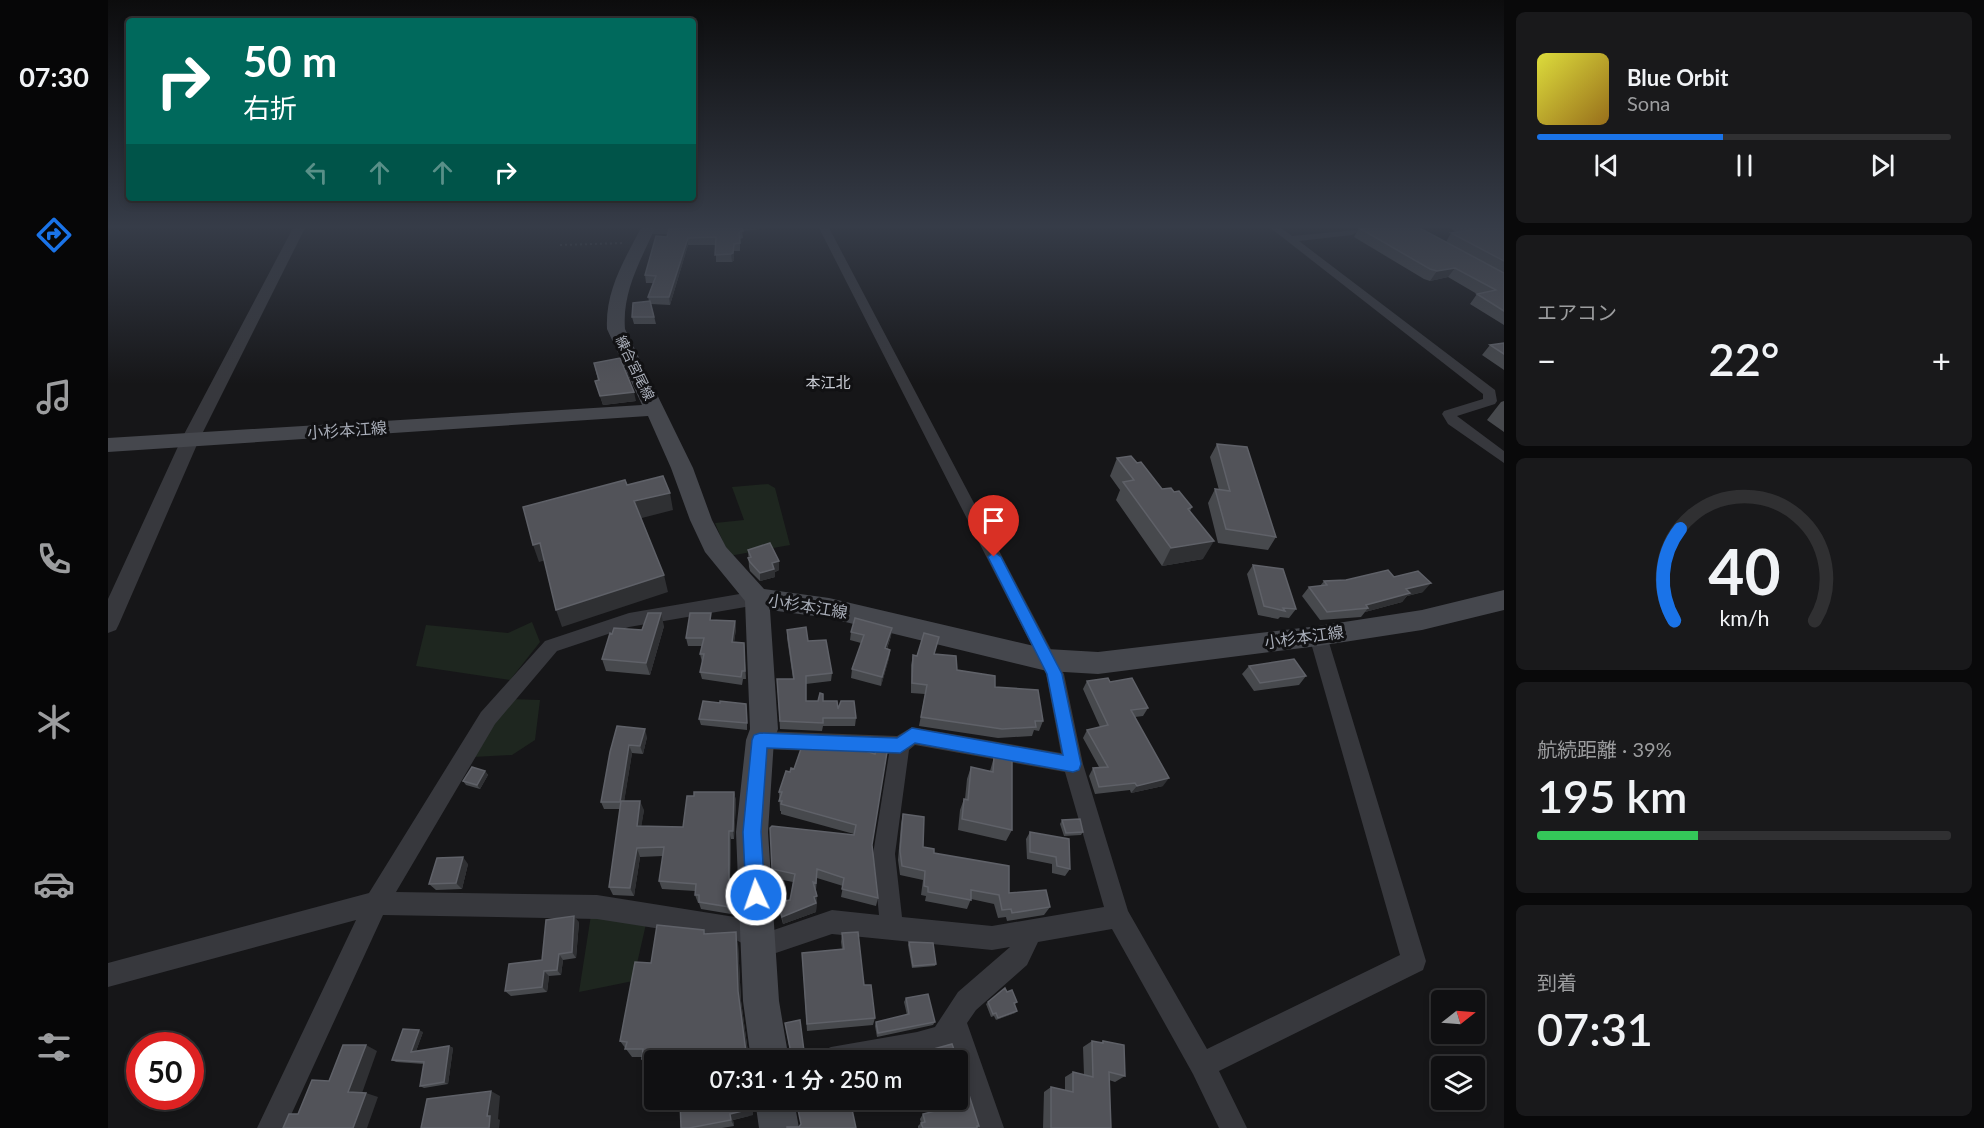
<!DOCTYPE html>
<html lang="ja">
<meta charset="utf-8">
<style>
:root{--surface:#101012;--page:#19191b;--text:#f1f3f6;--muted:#9c9d9f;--line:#303032;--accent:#1a73e8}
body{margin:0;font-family:Lato,"Noto Sans JP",sans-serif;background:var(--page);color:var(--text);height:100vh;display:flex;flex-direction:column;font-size:22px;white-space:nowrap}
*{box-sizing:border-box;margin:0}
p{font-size:20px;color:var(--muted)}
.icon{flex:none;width:33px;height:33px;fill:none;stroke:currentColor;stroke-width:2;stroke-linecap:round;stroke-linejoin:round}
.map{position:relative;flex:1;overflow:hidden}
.side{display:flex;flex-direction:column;gap:12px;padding:12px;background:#09090a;width:480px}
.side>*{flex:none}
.top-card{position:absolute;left:18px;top:18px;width:570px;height:183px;border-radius:6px;box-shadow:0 3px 9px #0003,0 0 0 2px var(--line);background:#00695c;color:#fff;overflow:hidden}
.needle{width:39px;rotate:73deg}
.buttons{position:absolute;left:1323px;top:990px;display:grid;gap:12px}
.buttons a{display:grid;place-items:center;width:54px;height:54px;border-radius:6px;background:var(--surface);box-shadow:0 3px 9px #0003,0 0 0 2px var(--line);font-size:30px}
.speed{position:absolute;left:18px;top:1032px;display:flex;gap:12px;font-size:30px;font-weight:700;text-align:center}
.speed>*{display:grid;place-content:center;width:78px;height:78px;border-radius:50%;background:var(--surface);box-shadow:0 3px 9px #0003,0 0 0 2px var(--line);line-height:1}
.speed .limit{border:9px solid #d22;background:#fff;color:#111}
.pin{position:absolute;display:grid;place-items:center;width:51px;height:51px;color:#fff;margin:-62px -26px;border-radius:50% 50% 50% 0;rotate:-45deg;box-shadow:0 0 6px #0007}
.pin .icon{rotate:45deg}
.me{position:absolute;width:66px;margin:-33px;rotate:357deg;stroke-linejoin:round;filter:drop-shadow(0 0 4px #0008)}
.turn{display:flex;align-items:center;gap:21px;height:126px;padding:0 18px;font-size:27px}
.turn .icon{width:78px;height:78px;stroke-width:2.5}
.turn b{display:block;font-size:42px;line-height:51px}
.lanes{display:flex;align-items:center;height:57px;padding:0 18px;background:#0003;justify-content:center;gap:30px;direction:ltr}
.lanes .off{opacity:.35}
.big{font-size:45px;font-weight:600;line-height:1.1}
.side .tile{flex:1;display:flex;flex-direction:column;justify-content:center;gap:9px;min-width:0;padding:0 21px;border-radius:9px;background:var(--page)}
.side .dial{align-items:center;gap:0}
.dial svg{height:156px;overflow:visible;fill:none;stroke:var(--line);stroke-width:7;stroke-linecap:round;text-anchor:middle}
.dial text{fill:var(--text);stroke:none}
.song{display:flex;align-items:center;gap:18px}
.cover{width:72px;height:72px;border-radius:9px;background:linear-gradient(135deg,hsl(60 70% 55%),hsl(40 70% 35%))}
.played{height:6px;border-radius:3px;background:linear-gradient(90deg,var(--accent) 45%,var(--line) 45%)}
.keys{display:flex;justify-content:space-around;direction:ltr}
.heat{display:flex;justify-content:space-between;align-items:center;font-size:33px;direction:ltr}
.charge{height:9px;border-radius:4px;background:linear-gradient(90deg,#34c759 39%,var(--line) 0)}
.trip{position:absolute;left:536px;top:1050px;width:324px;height:60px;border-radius:6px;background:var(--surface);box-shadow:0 3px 9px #0003,0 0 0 2px var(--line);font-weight:600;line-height:60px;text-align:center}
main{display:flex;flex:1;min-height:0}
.tab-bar{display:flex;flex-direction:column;width:108px;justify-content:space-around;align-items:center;background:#060607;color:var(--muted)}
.tab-bar .icon{width:42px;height:42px}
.tab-bar .on{color:var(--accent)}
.tab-bar b{font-size:27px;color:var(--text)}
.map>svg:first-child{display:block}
.green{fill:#1e261f}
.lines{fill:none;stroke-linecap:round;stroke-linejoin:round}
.path{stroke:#3d3f44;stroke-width:2;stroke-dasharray:2 3;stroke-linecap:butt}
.minor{fill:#37383d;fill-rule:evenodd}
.tertiary{fill:#37383d;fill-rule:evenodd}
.secondary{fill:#45474d;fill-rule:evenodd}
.wall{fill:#47494d}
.shaded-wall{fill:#2f3033}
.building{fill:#525359;stroke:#5f6168;stroke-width:1.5}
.route{fill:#1a73e8;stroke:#114b97;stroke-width:1.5}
.labels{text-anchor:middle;stroke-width:6;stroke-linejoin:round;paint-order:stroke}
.far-street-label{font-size:14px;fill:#a8adb8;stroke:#111113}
.far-neighbourhood-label{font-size:15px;fill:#c9ccd4;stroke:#111113}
.street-label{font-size:16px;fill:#a8adb8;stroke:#111113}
</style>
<main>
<nav class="tab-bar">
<b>07:30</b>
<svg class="icon on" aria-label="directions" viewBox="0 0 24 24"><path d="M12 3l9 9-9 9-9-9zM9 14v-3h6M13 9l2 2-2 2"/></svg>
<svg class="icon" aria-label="music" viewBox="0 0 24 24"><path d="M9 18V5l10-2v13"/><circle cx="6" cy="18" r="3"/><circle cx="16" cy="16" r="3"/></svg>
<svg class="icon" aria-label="phone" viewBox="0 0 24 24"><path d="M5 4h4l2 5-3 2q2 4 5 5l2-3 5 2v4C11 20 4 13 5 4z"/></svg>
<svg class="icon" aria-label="climate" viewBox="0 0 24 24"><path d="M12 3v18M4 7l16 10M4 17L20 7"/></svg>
<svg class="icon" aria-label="car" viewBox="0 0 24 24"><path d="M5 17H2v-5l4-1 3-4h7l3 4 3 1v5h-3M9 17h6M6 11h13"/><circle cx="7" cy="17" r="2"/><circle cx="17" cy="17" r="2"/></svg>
<svg class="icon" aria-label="filters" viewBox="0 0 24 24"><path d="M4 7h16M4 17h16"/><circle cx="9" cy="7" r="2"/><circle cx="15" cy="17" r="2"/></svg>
</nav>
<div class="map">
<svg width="1396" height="1128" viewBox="0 0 1396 1128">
<rect width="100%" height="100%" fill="#161618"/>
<!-- green -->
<path class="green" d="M660 484 667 488 682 545 621 556 607 523 636 520 624 487Z
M424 622 432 642 402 680 308 666 318 625 400 633Z
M401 699 432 700 427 740 404 755 365 757Z
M483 915 538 924 525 981 471 992Z"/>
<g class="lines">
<!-- path -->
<path class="path" d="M452 245 517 243"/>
<!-- minor -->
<path class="minor" d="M600 226H625L620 229 582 234H539L534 231 539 228Z
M710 226H720L956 674 975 764 1020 911 1099 1049 1292 955 1201 636 1204 631 1210 629 1216 631 1219 636 1318 961 1315 970 1111 1071 1139 1128H1111L1085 1074 1004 929 930 942 919 965 868 1010 859 1023 896 1128H868L849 1069V1060H846L842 1047 794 1060H710L714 1051 723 1047 809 1032 827 1027 850 992 902 947 884 950 724 934 659 956 630 941 489 919 275 915 177 1128H149L248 920 0 987V963L261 893 373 712 437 641 521 613 649 591 655 593 658 598 655 603 649 605 521 627 449 651 387 724 288 892 489 895 633 918 660 932 724 910 771 915 765 854 781 754 652 749 645 746 642 740 645 734 652 731 789 736 804 727 953 753 938 674ZM807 745 957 772 996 907 884 926 794 917 787 854 801 750Z
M1160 226H1171L1184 236 1248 230 1249 232 1244 235 1191 241 1387 390 1389 401 1387 404 1349 416 1396 451V463L1340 424 1334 414 1336 411 1375 399V394Z"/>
<!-- tertiary -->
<path class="tertiary" d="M186 226H198L91 440 11 624 8 630 0 633V599L73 440Z"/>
<!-- secondary -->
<path class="secondary" d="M534 226H548C533 260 514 291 517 329L585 468 604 520 618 547 656 589 721 598 939 649 990 652 1210 626 1314 610 1396 590V610L1314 630 1210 646 990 674 939 671 721 618 662 610 670 729 666 740 660 832 671 1001 681 1060H643L635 1001 628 832 638 740 642 729 637 601 597 552 582 520 563 468 540 416 0 452V438L534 405 499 329C497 290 517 259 534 226Z
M647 1100H686L691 1128H651Z"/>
</g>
<!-- wall -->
<path class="wall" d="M1338 226H1396V325L1362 304 1369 294 1340 277 1322 281 1316 279 1246 237 1251 228 1338 242 1343 233 1348 232Z
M671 227 634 231 635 238 632 239V251H626V260L624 262H608V245H580L562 305 543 304 548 324H526L524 317 541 301 540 297 545 283H538L537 275 559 237Z
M1396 343V370L1374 355 1382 345Z
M486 363 528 401 495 405 487 381 490 380Z
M1396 401V432L1379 420 1393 402Z
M1109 444 1168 537 1160 550 1110 543 1100 503 1107 489 1111 490 1102 457Z
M1009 458 1029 463 1054 489 1066 492 1084 507 1082 511 1095 559 1054 566 1008 500 1012 490 1002 476Z
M640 550 671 561V570L667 572V577L652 581 642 571 641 567Z
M1145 565 1188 609 1181 618 1172 617 1170 619 1150 615 1139 574Z
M1286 577 1315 592 1299 596 1294 602 1257 612 1253 617 1212 620 1194 596 1201 587 1212 586 1216 581Z
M604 620 627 621 628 629 626 642 636 643 638 679H635L634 685 594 679 592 672 594 662 592 654 594 646H580L578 638Z
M556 626 542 675 498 671 494 659 504 634 534 630Z
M784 628 783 636 779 649 782 650 781 658 773 686 743 678 744 669 753 643 742 640 743 632Z
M679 630 700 641 724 673 723 681 698 684V701H715L730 709 748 718 747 726H715L714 731 672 729 669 679H685L679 638Z
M831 637 826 654 849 670 887 687 935 721 931 731 926 730 924 736 890 738 811 726 817 694 803 693V665L805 655 809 656Z
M1141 666 1198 676 1191 685 1146 691 1134 674Z
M979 681 1002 682 1040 708 1035 716 1027 717 1055 786 1023 793 1022 790 987 794 981 776 985 768 991 767 975 738 979 730 992 727 975 689Z
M639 711V730L593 725 591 719Z
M539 737 535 754 524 753 516 801 536 810 533 826 575 827 586 796 626 792 628 801 626 839H623L622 879 628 887 629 915 593 909 591 903H590L587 895V891L554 889 551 881 555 856 532 857 526 896 505 895 501 887 512 809H496L493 802 502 752Z
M695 743 764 845 770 898 768 906 733 897 735 886 709 878 708 890 709 896 708 912 675 924 671 910 670 902 682 900 685 882 665 878 662 828 746 835V834L673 814V811H672L671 792 682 772 686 769Z
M886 757 904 830 898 841 850 830 852 810 856 799H857L859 779 863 767 882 771Z
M377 771 380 775 372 789 358 785 355 781Z
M795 814 815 847 901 893 942 907 936 915 899 921 898 917 890 918 886 904 863 899 859 909 817 901 818 896 813 895 815 880 792 875 790 860 793 824Z
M954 820 975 832 973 835 956 836 952 824Z
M922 832 962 869 957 876 944 873V864L919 859 918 839Z
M360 864 354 889 328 890 321 884Z
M471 922 468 958 455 960 453 975 441 976 439 992 403 996 397 991 434 960Z
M734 933 756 985 767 1018 765 1025 699 1031 694 953 734 949 733 942Z
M597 934 630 944 633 1001 640 1052 657 1054 658 1060H546V1067H541L534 1059 535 1057H524L512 1041 543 963Z
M801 942 828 964 827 966 804 968 800 945Z
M899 992 909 1002 906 1005 907 1013 888 1020 886 1016 883 1017 878 1004 880 1002Z
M798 998 827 1022 825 1025 769 1037 767 1026 768 1022 799 1015 796 1002Z
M678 1027 696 1051V1055L683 1058Z
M315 1032 308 1051 341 1046 345 1048 340 1084 316 1088 312 1086 316 1064 288 1062 284 1060Z
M984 1041 992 1043 995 1041 1017 1076 1007 1082 1001 1080 1003 1128H935L936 1092 943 1087 957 1090V1077L965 1072 976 1075 975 1047Z
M851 1064 871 1126 869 1128H810V1126L813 1123 812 1119 815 1114 831 1111 830 1107 833 1103 838 1102V1100H849Z
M645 1115 625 1120 626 1126 614 1128H573Z"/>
<!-- shaded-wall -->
<path class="shaded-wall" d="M631 226H671V227L631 231Z
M580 238V245L562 305 561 297Z
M626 244V260L624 262 623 254Z
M1347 268 1340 277 1322 281 1329 271Z
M526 392 528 401 495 405 492 396Z
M562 493 565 510 530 519 526 501Z
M1106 541 1095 559 1054 566 1063 548Z
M432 543 438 560 431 562 425 545Z
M671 561V570L667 572V577L652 581V573L664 563Z
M556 575 560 592 454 627 448 610Z
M1323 583 1315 592 1299 596 1294 602 1257 612 1260 608 1258 605 1298 589Z
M553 613 556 626 542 675 538 663Z
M627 621 628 629 625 650 624 642Z
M784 628 783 636 776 657 777 648Z
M782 650 781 658 773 686 774 677Z
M537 729 539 737 535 754 532 746Z
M521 745 524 753 515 809 512 802Z
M377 771 380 775 372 789 369 785Z
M1061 778 1055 786 1023 793 1029 786Z
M626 792 628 801 626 839 625 831Z
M532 801 536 810 532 835 529 826Z
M621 831 623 839 622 887 621 879Z
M529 848 532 857 526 896 522 888Z
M355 857 360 864 354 889 348 883Z
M627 879 628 887 629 915 628 908Z
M709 896 708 912 675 924 674 917Z
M466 916 471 922 468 958 464 952Z
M628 932 630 944 633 1001 641 1060 638 1052 630 991Z
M451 954 455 960 453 975 449 970Z
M436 971 441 976 439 992 434 987Z
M909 1011 907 1013 888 1020 890 1018Z
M311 1030 315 1032 307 1054 303 1052Z
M258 1045 269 1051 253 1096 240 1092Z
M341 1046 345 1048 340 1084 336 1082Z
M383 1091 392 1096 390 1119 392 1120 391 1128H381L379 1116Z
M258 1093 270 1097 259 1128H245Z
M643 1100H645V1115L625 1120 626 1126 623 1120 622 1114Z"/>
<!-- building -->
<path class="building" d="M602 226H632L635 231H631L632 243 626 244 625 253 623 254 607 255 608 237 580 238 561 297H540L548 276 537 275 548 236 559 237 561 229Z
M1267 226H1308L1396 273V311L1369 294 1388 290 1347 268 1329 271 1322 269 1251 228Z
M1358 226H1396V261L1343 233 1364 230Z
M542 301 546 317H524L525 303Z
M1396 343V354L1382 345Z
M512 358 526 392 492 396 487 381 491 380 486 363Z
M1109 444 1139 447 1168 537 1118 529 1107 489 1122 491Z
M1023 456 1029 463 1033 462 1054 489 1063 488 1066 492 1071 491 1084 507 1080 509 1106 541 1063 548 1015 482 1026 480 1009 458Z
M555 476 562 493 526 501 556 575 448 610 432 543 425 545 415 507 517 480 519 485Z
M662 543 671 561 664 563 666 569 652 573 642 562 640 558 643 557 640 550Z
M1145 565 1175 569 1188 609 1175 608 1177 611 1156 606Z
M1280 570 1286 577 1310 571 1323 583 1298 589 1302 593 1258 605 1260 608 1219 612 1201 587 1219 585 1216 581 1238 580Z
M540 613H553L538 663 494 659 502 633 504 634 506 628 534 630Z
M582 613H603L602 620 627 621 624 642 636 643 637 671H634L633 677 592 672 596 654H592L596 638H578Z
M747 618 784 628 777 648 782 650 774 677 744 669 756 635 743 632Z
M698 627 700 641 718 640 724 673 698 676V701H710L712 693 715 694V701H729L730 709 733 701H746L748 718H715V723L672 721 669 679H686L679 630Z
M816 633 831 637 826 654 848 656 849 670 887 676V687L930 690 935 721H927L928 727 894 729 813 717 819 685 804 683 805 655 809 656Z
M1186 659 1198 676 1152 683 1141 666Z
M1000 678 1002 682 1024 678 1040 708 1023 710 1061 778 1029 786 1027 783 991 787 985 768 1000 767 979 730 1000 725 979 681Z
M595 701 612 703V701L638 704 639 723 591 719Z
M509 726 537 729 532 746 521 745 512 802H493L502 752Z
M695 743 736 744 767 754 770 746H780L764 845 770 898 734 889 736 878 709 869 708 883 705 882 709 896 706 897 708 903 674 917 670 902 682 900 687 874 664 869 662 828 664 826 746 835 748 825 673 804 674 801H671L674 792H671L678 771 682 772 683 768 686 769Z
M886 757 904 761V830L854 819 856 799 860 800 863 767 885 772Z
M364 767 377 771 369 785 355 781Z
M586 792H626L625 831H621V879H627L628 908 591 902V895H587L588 884 551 881 556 847 529 848 522 888 501 887 513 801H532L529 826 575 827 579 796H586Z
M795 814 816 817 815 847 826 849V853L901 866V893L938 890 942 907 904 913 903 909 894 910 891 895 863 890V900L820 892V887L816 886 817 871 794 866 792 851Z
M972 819 975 832 958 833 954 820Z
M922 832 961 839 962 869 949 866 948 857 922 852Z
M355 857 348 883 321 884 329 858Z
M466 916 464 952 451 954 449 970 436 971 434 987 397 991 401 964 434 960 438 920Z
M549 925 596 930V934L628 932 630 991 638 1052 657 1054 646 1056 647 1060H572V1059H534L535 1049H517L519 1042 512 1041 527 962 543 963Z
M750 932 756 985H763L767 1018 699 1024 694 953 736 949 734 933Z
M801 942 825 943 828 964 805 966Z
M897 988 899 992 904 990 909 1002 906 1003 909 1011 890 1018 888 1013 885 1014 880 1002Z
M820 994 827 1022 770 1033 768 1022 801 1014 798 998Z
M692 1020 696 1051 683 1053 677 1023Z
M295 1029 311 1030 303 1052 341 1046 336 1082 312 1086 316 1062 284 1060Z
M984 1041 995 1043V1041L1016 1045 1017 1076 1001 1072 1003 1128H943V1087L965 1092V1072L985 1077Z
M844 1044 848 1055 851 1057V1064L871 1126H869V1128H815L813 1123 817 1122 815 1114 835 1109 833 1103 843 1101V1100H849V1060H760L778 1057H797Z
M235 1045H258L240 1092 258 1093 245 1128H175L181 1114H190L204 1080 221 1081Z
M383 1091 379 1116H382L381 1128H313L319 1099Z
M572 1100H643V1109L622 1114 623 1120 581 1128H573Z
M688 1100H742L748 1128H679V1127H691L693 1124Z"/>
<!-- sky -->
<linearGradient id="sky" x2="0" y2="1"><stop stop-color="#0c0c0d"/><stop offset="0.59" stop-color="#363c48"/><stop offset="1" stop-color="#363c48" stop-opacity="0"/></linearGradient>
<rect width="1396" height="384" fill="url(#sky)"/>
<!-- route -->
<path class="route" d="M886 552 893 557 954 674 973 764 971 770 965 772 807 743 792 753 659 748 653 832 657 895 654 902 648 905 641 902 638 895 635 832 644 740 646 735 652 733 789 738 804 728 955 755 939 674 880 557Z"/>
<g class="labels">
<!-- far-street labels -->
<g class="far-street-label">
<text transform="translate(527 368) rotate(64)" y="5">練合宮尾線</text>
</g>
<!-- far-neighbourhood labels -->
<g class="far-neighbourhood-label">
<text x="720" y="388">本江北</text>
</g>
<!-- street labels -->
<g class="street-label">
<text transform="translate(239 430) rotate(-4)" y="6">小杉本江線</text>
<text transform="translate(700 606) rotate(9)" y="6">小杉本江線</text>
<text transform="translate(1196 637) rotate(-8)" y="6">小杉本江線</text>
</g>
</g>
</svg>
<div class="buttons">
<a><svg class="needle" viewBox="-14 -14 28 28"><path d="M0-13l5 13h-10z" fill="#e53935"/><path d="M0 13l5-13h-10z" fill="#9c9d9f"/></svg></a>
<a><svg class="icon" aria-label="layers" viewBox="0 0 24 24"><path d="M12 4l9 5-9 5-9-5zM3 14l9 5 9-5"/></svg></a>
</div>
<div class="speed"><div class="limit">50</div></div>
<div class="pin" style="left:886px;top:557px;background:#d93025"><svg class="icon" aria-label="arrive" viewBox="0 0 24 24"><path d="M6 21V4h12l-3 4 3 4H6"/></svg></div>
<svg class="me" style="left:648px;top:895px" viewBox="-20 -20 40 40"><circle r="17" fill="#1a73e8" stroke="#fff" stroke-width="3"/><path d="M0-11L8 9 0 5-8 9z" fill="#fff"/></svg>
<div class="trip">07:31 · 1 分 · 250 m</div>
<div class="top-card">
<div class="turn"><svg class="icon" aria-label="right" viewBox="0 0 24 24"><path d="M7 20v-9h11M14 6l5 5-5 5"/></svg><div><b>50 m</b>右折</div></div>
<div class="lanes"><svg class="icon off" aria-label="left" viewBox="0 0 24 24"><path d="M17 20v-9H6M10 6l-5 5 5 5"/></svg><svg class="icon off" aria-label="ahead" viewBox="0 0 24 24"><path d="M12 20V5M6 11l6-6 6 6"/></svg><svg class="icon off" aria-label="ahead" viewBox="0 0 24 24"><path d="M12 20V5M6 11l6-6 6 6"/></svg><svg class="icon" aria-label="right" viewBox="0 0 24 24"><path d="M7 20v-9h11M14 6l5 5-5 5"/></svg></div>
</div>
</div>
<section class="side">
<div class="tile">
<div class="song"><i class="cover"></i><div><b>Blue Orbit</b><p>Sona</p></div></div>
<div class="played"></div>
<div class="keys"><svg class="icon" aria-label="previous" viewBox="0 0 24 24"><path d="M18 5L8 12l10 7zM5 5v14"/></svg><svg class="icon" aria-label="pause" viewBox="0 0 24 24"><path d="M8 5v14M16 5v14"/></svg><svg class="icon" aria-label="next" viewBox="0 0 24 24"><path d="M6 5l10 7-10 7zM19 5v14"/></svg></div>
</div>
<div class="tile"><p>エアコン</p>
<div class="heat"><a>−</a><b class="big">22°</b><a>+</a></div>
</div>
<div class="tile dial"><svg viewBox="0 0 100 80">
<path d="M14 69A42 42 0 1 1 86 69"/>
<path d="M14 69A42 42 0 0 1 17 22" stroke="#1a73e8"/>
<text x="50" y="56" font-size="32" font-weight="700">40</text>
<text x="50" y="72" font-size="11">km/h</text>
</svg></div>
<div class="tile"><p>航続距離 · 39%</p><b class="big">195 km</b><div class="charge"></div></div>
<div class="tile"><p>到着</p><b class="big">07:31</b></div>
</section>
</main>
